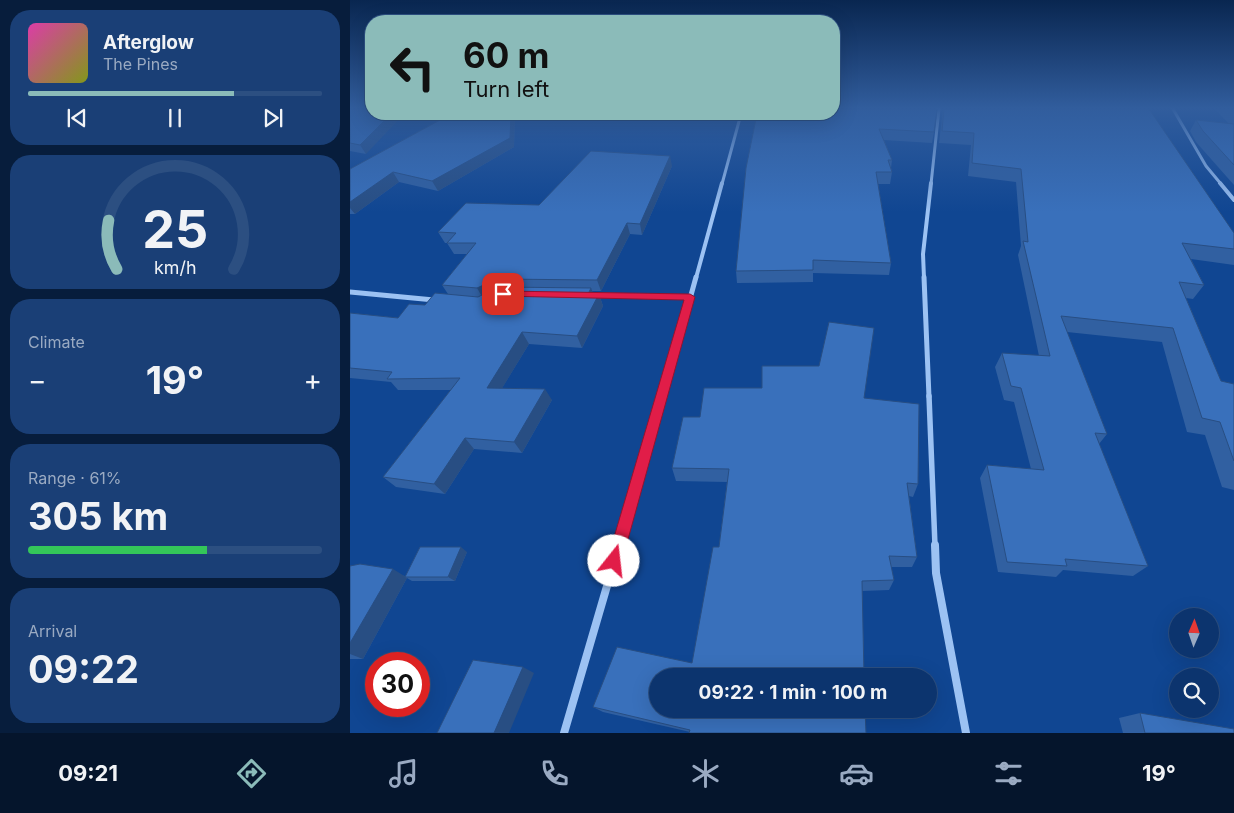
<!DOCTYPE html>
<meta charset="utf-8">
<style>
:root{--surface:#0c346e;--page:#1a3f76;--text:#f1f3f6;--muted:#9aaac2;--line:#2c4f81;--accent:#8bbbb9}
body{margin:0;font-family:Inter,sans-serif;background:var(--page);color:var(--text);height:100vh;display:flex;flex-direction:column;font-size:19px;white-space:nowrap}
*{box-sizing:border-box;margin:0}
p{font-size:16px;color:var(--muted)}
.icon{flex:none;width:28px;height:28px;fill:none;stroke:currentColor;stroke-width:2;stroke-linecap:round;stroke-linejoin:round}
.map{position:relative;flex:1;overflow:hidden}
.panel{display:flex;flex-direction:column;gap:10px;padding:10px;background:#071d3c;width:350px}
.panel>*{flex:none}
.guide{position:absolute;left:15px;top:15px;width:475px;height:105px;border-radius:20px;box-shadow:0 5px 20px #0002,0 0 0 1px var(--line);background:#8bbbb9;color:#111;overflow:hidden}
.needle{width:32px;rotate:2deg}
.buttons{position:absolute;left:819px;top:608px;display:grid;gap:10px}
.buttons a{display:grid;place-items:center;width:50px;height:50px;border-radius:50%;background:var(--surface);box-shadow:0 5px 20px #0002,0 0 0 1px var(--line);font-size:25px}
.speed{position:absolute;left:15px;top:652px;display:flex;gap:10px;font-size:25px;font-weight:700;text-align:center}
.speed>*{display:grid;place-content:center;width:65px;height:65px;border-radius:50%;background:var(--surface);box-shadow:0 5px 20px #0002,0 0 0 1px var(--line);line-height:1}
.speed .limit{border:8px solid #d22;background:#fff;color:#111}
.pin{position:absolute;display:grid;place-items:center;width:42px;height:42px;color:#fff;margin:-21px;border-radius:10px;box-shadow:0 2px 8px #0006}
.me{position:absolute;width:55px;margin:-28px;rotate:16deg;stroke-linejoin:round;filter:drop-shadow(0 0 4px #0008)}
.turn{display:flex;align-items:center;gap:18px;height:105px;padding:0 15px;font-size:22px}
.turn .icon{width:65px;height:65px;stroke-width:2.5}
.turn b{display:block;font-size:35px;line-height:42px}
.big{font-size:38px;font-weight:700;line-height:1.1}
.panel .widget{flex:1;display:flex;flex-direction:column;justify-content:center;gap:8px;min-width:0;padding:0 18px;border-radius:20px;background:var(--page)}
.panel .dial{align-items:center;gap:0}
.dial svg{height:130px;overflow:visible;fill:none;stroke:var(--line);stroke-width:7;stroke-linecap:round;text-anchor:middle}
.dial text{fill:var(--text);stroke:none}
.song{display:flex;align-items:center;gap:15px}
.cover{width:60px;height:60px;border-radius:8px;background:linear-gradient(135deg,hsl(320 70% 55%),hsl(70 70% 35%))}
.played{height:5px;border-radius:2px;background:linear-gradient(90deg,var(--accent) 70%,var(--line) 70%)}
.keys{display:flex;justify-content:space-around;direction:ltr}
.heat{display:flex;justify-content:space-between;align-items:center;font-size:28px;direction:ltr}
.charge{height:8px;border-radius:4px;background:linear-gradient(90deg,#34c759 61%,var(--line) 0)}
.trip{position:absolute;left:299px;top:668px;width:288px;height:50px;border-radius:25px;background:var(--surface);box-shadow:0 5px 20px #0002,0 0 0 1px var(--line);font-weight:700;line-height:50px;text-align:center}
.menu{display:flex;height:80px;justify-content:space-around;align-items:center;background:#05152c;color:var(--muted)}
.menu .icon{width:35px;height:35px}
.menu .on{color:var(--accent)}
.menu b{font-size:22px;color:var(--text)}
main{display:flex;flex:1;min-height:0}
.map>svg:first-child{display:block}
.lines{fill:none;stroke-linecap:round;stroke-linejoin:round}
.street-far4{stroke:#9cc2f3;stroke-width:3}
.street-far3{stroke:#9cc2f3;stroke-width:4}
.street-far2{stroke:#9cc2f3;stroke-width:5}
.street-far1{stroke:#9cc2f3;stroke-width:5.5}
.street{stroke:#9cc2f3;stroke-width:8}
.wall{fill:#3160a1}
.shaded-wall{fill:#284e83}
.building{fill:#3970bb;stroke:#284e83}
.route{fill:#e11d48;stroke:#92132f}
</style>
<main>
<section class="panel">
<div class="widget">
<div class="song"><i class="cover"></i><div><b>Afterglow</b><p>The Pines</p></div></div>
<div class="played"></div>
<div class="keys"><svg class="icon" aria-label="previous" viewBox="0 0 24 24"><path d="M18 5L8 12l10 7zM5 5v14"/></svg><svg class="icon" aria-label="pause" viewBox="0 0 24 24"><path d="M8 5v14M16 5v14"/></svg><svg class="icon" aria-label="next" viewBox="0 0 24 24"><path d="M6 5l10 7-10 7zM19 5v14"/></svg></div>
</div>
<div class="widget dial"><svg viewBox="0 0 100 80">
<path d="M14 69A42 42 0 1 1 86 69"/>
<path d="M14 69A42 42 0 0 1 9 39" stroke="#8bbbb9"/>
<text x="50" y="56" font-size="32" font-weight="700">25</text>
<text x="50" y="72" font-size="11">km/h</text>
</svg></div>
<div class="widget"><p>Climate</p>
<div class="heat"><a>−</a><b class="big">19°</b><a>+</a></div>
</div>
<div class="widget"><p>Range · 61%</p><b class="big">305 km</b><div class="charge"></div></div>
<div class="widget"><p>Arrival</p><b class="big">09:22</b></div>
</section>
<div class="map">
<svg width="884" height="733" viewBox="0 0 884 733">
<rect width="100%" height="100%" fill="#104692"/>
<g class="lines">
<!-- street-far4 -->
<path class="street-far4" d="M823 109 856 166 871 184
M372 184 391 114
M581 184 589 109"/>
<!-- street-far3 -->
<path class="street-far3" d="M870 183 884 200
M346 278 372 183
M574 278 573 254 581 183"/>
<!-- street-far2 -->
<path class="street-far2" d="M574 277 579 397
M0 292 84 300
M242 295 340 297
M313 397 346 277"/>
<!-- street-far1 -->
<path class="street-far1" d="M579 396 585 546
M269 546 313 396"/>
<!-- street -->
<path class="street" d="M585 545 586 573 616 733
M214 733 269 545"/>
</g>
<!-- wall -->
<path class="wall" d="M0 109 16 154 0 151Z
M593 109H799L884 249V265L841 259 854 285 843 299 836 298 871 381 884 384V490L872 487 855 435 837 432 812 342 717 332 757 434 749 444 798 566 783 576 713 570 706 577 648 572 630 478 637 465 681 469 664 402 654 400 645 367 652 353 689 356 668 255 671 246 666 182 618 176 621 145 589 143Z
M865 109H884V185L846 142 840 131 846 120 879 124Z
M101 114H380L165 115 164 147 88 191 49 182 5 214H0V169Z
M407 114 584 132 582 143 534 140 542 160 541 168 542 172 540 184H528L541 263 539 275 463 273V282L387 283 386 271Z
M322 166 292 235 280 234 251 291H242L243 294H249L253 306 232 348 179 344 152 388 202 400 172 453 124 449 95 494 46 487 33 477 101 390H48L41 382 0 378V313L48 318 98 294 92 285 117 254H104L97 243H95L88 232 189 205Z
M514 398 568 484 563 497 559 496 567 557 562 567H541L544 580 539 590 512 591 515 709 340 732 253 712 243 707 342 663 369 547 377 482 326 481 322 468 350 417Z
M117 552 105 581H62L57 578 13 659H0V566L55 576Z
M790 713 884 733H773L769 718Z"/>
<!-- shaded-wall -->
<path class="shaded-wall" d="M41 114H54L16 154 10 145Z
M161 114H164L165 115 164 147 88 191 82 181Z
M320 156 322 166 292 235 290 224Z
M43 172 49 182 5 214 0 208V202Z
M277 223 280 234 251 291 247 280Z
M147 279 153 290 134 300 127 288Z
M241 288 246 300 238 294Z
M249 294 253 306 232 348 227 336Z
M172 332 179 344 145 400 137 388Z
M195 389 202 400 172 453 164 442Z
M115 438 124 449 95 494 84 484Z
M111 547 117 552 105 581 98 577Z
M43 569 56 577H55L57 578 13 659 0 654V643Z
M173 667 184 673 159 733H144Z"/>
<!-- building -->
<path class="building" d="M0 109H21V114H41L10 145 0 143Z
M484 109H587L584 132 529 129 542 160H538L542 172H526L541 263 463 260V270L386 271 396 168 407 114H484Z
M594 109H799L884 233V249L832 243 854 285 829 282 871 381 884 384V461L870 422 852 418 823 328 711 316 757 434 745 433 798 566 715 559 717 566 657 562 637 465 694 470 671 388 661 386 652 353 700 356 673 241 678 242 671 169 622 163 624 133 592 131Z
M101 114H161L160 138 82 181 43 172 0 202V169Z
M846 120 884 124V165L853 131Z
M241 151 320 156 290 224 277 223 247 280 147 279 127 288 92 285 126 243H97L106 233 88 232 116 203 189 205Z
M148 287 241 288 238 294H249L227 336 172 332 137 388 195 389 164 442 115 438 84 484 33 477 110 378 37 379 42 372 0 368V313L48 318 59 304 75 305 85 293 128 297Z
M479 322 524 328 514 398 569 404 568 484 557 483 567 557 539 556 544 580 512 581 514 676H308V709H515L516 733H339L340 730 243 707 267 647 342 663 363 547H369L379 469 322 468 333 417H350L354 388H412V366H469Z
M70 547H111L98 577H55Z
M10 564 43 569 0 643V566Z
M123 660 173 667 144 733H87Z
M790 713 884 729V733H795Z"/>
<!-- sky -->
<linearGradient id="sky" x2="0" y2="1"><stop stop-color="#092650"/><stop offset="0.51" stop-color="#315d9d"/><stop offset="1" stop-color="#315d9d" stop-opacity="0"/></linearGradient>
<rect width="884" height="212" fill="url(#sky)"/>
<!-- route -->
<path class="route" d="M153 291 340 294 345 297 272 561 270 566 264 569 259 566 257 561 334 300 150 296 148 294Z"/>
</svg>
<div class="buttons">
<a><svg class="needle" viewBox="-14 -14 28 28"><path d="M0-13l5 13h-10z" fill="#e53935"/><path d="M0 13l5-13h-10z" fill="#9aaac2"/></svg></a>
<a><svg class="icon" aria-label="search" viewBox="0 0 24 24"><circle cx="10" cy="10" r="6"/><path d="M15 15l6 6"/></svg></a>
</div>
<div class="speed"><div class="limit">30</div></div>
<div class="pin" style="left:153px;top:294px;background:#d93025"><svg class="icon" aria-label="arrive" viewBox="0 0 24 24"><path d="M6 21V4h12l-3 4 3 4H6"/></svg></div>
<svg class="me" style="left:264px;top:561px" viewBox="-20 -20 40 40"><circle r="19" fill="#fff"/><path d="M0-13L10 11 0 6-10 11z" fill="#e11d48"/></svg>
<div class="trip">09:22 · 1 min · 100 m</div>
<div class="guide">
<div class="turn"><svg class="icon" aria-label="left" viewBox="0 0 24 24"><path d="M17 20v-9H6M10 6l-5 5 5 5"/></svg><div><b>60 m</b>Turn left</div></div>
</div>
</div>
</main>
<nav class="menu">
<b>09:21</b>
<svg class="icon on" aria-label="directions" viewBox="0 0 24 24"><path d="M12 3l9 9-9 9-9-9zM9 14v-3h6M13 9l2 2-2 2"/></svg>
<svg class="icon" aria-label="music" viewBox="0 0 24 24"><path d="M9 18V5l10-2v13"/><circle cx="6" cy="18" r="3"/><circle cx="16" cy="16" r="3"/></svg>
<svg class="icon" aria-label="phone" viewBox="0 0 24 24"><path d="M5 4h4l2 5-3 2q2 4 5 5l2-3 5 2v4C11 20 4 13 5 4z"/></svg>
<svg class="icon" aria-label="climate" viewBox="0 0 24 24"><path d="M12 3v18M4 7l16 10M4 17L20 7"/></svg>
<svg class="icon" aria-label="car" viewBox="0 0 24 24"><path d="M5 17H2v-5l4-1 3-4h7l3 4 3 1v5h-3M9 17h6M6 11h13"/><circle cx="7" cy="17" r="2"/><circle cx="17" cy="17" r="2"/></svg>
<svg class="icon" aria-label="filters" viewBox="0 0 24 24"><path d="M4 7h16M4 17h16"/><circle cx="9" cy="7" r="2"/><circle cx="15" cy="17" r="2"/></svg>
<b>19°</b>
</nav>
